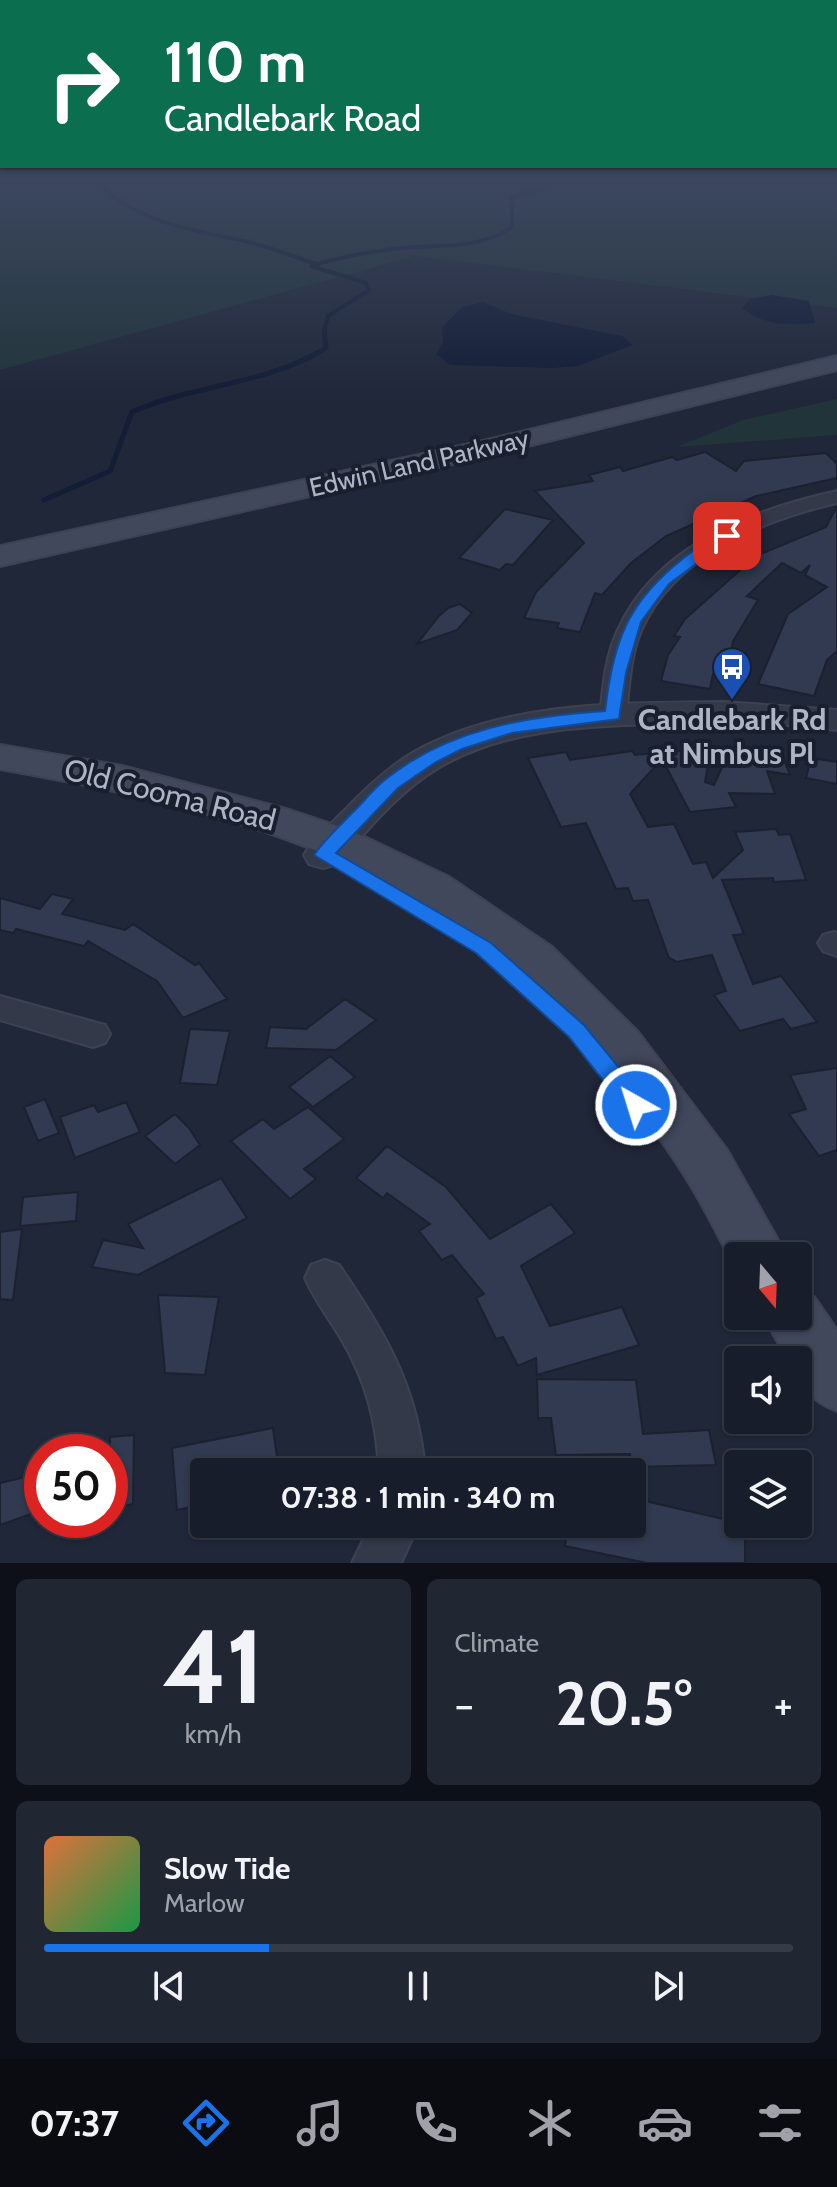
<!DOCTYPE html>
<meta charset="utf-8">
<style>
:root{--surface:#181d2b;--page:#212633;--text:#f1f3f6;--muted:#9fa2a9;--line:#363b47;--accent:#1a73e8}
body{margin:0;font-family:Cabin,sans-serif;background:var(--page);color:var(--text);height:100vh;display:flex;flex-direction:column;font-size:30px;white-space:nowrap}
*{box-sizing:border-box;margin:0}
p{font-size:26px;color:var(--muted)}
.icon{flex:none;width:44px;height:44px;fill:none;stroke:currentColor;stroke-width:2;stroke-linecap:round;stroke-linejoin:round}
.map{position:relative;height:1563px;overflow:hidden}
.details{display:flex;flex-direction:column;gap:16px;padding:16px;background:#0d1018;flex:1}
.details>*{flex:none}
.hud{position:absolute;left:0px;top:0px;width:838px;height:168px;box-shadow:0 2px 6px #0004,0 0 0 2px var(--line);background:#0b6e4f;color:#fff;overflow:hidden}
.needle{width:52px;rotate:161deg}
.fabs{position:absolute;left:724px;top:1242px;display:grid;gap:16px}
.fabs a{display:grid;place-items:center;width:88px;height:88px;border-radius:8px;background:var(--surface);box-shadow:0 2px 6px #0004,0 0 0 2px var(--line);font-size:40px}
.speed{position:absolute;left:24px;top:1434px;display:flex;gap:16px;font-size:40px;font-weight:700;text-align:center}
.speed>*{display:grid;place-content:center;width:104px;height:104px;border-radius:50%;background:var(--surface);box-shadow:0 2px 6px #0004,0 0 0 2px var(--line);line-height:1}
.speed .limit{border:12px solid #d22;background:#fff;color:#111}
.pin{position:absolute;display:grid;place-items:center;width:68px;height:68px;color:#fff;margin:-34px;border-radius:16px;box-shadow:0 4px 12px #0006}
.me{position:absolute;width:88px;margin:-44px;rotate:321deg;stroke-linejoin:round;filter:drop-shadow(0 0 6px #0008)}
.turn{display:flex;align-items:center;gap:28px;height:168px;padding:0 32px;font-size:36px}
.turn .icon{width:104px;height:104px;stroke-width:2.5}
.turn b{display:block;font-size:56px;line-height:68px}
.big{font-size:60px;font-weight:800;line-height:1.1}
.details .card{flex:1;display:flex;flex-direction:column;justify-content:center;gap:12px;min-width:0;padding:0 28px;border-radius:12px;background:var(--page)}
.details .dial{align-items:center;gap:0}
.dial b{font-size:104px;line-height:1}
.song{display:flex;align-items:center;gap:24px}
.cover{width:96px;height:96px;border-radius:12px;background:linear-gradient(135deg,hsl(20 70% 55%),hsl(140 70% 35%))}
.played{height:8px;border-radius:4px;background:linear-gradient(90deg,var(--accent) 30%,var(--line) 30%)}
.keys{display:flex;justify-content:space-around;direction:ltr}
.heat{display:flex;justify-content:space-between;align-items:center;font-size:44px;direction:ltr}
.details .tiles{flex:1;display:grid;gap:16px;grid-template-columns:1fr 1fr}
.card:last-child{grid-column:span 2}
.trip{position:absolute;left:190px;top:1458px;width:456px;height:80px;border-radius:8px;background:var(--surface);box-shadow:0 2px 6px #0004,0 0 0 2px var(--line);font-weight:800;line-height:80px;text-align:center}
.tabs{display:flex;height:128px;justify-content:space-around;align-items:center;background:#0a0c11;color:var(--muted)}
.tabs .icon{width:56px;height:56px}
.tabs .active{color:var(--accent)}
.tabs b{font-size:36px;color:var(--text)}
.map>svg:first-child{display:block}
.green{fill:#21343a}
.water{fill:#131d36}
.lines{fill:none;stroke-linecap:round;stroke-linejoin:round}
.stream-far1{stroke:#131d36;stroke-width:4}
.stream{stroke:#131d36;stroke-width:5}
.building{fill:#313a50;stroke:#1b212f;stroke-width:2;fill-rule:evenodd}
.minor-casing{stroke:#3d4253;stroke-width:4}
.tertiary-casing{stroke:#3d4253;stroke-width:4}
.secondary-casing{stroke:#3d4253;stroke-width:4}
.minor{fill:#333949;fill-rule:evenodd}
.tertiary{fill:#333949;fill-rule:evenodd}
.secondary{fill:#41485c;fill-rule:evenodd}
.route{fill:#1a73e8;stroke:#114b97;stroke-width:2}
.labels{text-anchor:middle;stroke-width:8;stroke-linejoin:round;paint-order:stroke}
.far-street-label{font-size:26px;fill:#adb4c6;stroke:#191f2d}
.poi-label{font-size:30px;font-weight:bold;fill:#adb4c6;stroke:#191f2d}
.street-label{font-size:30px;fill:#adb4c6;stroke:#191f2d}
</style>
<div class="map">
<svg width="837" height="1563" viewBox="0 0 837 1563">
<rect width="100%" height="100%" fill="#202739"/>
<!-- green -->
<path class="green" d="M0 178H837V308L415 256 0 370Z
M837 399V435L677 447 743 420Z"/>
<!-- water -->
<path class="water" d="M772 295 809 301 815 323C787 326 764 325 742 308L750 299Z
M483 302 511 314 622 336 633 345 578 366 552 368 450 365 436 354 443 342 442 328 462 307Z"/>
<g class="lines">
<!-- stream-far1 -->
<path class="stream-far1" d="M98 178V184C141 224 190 229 245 241 269 247 293 256 316 264
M324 332 328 316 369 290 366 283 311 266C341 257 372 251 403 248 442 244 479 250 512 227V197L543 189 540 178"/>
<!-- stream -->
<path class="stream" d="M44 500 110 471 132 412C195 384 266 385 326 348L324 330"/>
</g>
<!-- building -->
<path class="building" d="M705 452 736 471 744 461 826 453 837 464V478L756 496 666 536 631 563 602 595 595 593 580 632 557 628 559 623 524 618 536 592 584 543 535 491 593 481 589 475 620 467 623 471 672 457 677 460Z
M837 506V651L827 660 814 696 758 684 788 614 827 587 805 575 810 565 801 573 782 563 747 596 758 600 733 641 726 676 713 674 710 689 661 681 668 655 680 637 674 636 685 619 756 556 826 527Z
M505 509 553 520 513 565 506 564 500 570 459 558Z
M460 604 472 613 457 630 417 644 439 616 448 608Z
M711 748V751L780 750 790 775 767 771 775 794 729 793 736 807 690 812 662 759 630 794 648 827 674 824 693 864 706 862 713 878 743 850 735 832 776 829 779 835 790 834 806 880 774 882 773 878 722 880 744 934 733 935 753 984 781 976 817 1022 791 1029 783 1019 740 1031 714 995 726 991 712 955 677 962 669 958 648 900 633 901 628 888 616 889 586 823 561 827 528 758 566 752 570 760 632 751 635 755ZM710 755V760L724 763 714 785 705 782Z
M811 758 837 762V784L806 778Z
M52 894 73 899 62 914 125 930 133 924 195 965 199 963 227 999 183 1018 157 981 88 941 84 946 16 929 13 933 0 930V898L40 909Z
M345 999 376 1020 336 1050 266 1048 270 1027 306 1029Z
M190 1029 230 1031 217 1085 180 1083Z
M330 1056 355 1077 313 1107 289 1087Z
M837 1068V1150L819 1156 789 1114 806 1109 790 1075Z
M45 1099 59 1133 38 1141 24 1107Z
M126 1102 140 1132 75 1158 60 1117 94 1105 98 1112Z
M308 1107 344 1139 304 1169 316 1179 290 1199 231 1141 263 1119 274 1129Z
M175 1114 189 1128 200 1145 175 1164 145 1136Z
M387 1146 446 1187 490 1239 551 1204 575 1233 521 1266 550 1326 622 1307 639 1345 537 1375 536 1358 518 1366 503 1337 496 1339 476 1298 484 1294 452 1255 442 1260 419 1231 430 1224 387 1193 383 1198 356 1178Z
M221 1178 247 1218 138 1275 92 1267 103 1240 143 1248 128 1224Z
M78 1192 76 1221 20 1226 23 1197Z
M22 1229 13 1300 0 1299V1232Z
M158 1295 219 1297 205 1375 165 1373Z
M537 1379 636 1380 643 1434 709 1430 716 1465 631 1467 630 1454 556 1455 551 1418H538Z
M273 1428 279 1472H204V1504L177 1510 172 1448Z
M134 1435 133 1504 110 1509V1437Z
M42 1473V1510L0 1525V1483Z
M632 1498 745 1524V1563H647L565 1546 568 1524H632Z"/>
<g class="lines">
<!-- minor casing -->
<g class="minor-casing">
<path id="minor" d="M837 491V503C763 520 673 556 641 631 630 657 629 688 626 716L622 722H604L600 716C603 688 605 658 617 632 655 545 752 510 837 491Z
M834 932 837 933V956L823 951 818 943 823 935Z
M0 996 105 1025 110 1034 105 1043 93 1047 0 1020Z
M325 1260 339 1265C385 1332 419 1389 425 1472H379C377 1422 366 1380 340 1337 328 1317 314 1299 305 1278L311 1265Z
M371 1524H419L401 1563H352Z"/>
</g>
<!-- tertiary casing -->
<g class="tertiary-casing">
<path id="tertiary" d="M723 702 837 710V730C774 721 712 722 649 724 577 727 502 730 438 768 398 792 368 830 337 864L323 868 309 864 304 855C314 838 331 824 345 810 366 788 388 767 414 752 506 701 621 703 723 702Z"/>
</g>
<!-- secondary casing -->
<g class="secondary-casing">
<path id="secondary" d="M837 356V370L483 457 0 566V546L483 441Z
M0 745 122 766 286 809 352 831 449 877 552 947 638 1032 727 1150 787 1256H738V1274C722 1243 707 1212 689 1183 674 1157 655 1132 638 1108 626 1091 616 1073 603 1058 442 864 238 811 0 769Z
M798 1291 814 1297 837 1330V1411C812 1401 798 1388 798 1360H788L763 1316H798Z"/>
</g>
<!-- minor -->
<use href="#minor" class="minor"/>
<!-- tertiary -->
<use href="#tertiary" class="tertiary"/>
<!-- secondary -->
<use href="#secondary" class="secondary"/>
</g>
<!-- sky -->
<linearGradient id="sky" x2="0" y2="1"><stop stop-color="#12151f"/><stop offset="0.45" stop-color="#3c475f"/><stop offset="1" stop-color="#3c475f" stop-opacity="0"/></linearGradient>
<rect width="837" height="397" fill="url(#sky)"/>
<!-- route -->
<path class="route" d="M727 531 734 536 669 584 641 622 626 673 619 719 512 733 462 749 436 762 398 788 336 853 491 943 584 1025 644 1098 648 1105 644 1112 636 1114 628 1112 569 1037 476 953 314 855C324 840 339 827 351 814 363 803 373 789 386 779 448 729 528 716 605 711 614 640 627 602 685 557 698 547 711 536 727 531Z"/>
<!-- icons -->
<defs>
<g id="bus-pin" transform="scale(2)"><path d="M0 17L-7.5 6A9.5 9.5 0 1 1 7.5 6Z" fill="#1a4fb4" stroke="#191f2d"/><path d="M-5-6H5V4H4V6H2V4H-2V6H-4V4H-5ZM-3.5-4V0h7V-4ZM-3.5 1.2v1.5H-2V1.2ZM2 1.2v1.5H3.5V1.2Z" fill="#fff"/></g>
</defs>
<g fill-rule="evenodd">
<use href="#bus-pin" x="732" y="667"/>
</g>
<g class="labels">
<!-- far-street labels -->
<g class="far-street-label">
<text transform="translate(419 463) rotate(-13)" y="9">Edwin Land Parkway</text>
</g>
<!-- poi labels -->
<g class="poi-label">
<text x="732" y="730">Candlebark Rd<tspan x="732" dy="34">at Nimbus Pl</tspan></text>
</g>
<!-- street labels -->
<g class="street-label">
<text transform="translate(170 795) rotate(14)" y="10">Old Cooma Road</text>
</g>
</g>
</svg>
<div class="fabs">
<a><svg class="needle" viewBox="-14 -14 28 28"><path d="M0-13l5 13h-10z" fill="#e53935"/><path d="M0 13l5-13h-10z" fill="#9fa2a9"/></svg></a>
<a><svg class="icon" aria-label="sound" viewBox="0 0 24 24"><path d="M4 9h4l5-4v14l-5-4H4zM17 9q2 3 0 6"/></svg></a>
<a><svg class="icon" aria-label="layers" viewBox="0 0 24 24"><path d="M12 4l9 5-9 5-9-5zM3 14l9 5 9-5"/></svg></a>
</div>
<div class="speed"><div class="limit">50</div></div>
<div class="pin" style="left:727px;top:536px;background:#d93025"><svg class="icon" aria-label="arrive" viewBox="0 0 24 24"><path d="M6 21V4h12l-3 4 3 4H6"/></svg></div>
<svg class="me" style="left:636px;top:1105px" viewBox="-20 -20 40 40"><circle r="17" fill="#1a73e8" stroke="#fff" stroke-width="3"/><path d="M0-11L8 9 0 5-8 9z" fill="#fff"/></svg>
<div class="trip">07:38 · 1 min · 340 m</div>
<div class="hud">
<div class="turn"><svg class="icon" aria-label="right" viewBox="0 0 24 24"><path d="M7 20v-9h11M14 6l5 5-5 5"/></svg><div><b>110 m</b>Candlebark Road</div></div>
</div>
</div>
<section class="details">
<div class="tiles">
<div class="card dial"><b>41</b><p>km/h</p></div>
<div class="card"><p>Climate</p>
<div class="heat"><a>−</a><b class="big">20.5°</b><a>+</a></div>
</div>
<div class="card">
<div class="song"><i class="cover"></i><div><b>Slow Tide</b><p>Marlow</p></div></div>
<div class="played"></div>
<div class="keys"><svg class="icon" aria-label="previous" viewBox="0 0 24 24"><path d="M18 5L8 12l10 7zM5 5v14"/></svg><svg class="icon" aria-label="pause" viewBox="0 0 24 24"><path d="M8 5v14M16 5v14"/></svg><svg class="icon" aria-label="next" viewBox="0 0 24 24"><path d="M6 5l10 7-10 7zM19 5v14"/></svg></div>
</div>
</div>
</section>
<nav class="tabs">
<b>07:37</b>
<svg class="icon active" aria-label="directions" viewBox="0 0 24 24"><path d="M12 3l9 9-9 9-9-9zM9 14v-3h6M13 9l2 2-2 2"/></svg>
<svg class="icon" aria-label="music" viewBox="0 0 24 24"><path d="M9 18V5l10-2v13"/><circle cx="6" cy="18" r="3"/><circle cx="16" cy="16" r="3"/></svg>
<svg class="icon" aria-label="phone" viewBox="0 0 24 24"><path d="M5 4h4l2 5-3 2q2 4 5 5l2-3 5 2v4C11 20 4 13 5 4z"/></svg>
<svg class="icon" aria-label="climate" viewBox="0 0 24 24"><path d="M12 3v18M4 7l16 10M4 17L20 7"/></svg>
<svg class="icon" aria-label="car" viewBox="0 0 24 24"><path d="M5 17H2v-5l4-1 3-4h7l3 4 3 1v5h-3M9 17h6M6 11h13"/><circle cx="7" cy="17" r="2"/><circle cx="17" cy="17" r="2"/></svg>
<svg class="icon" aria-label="filters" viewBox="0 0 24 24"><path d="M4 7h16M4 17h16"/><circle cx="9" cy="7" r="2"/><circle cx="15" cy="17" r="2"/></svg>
</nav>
